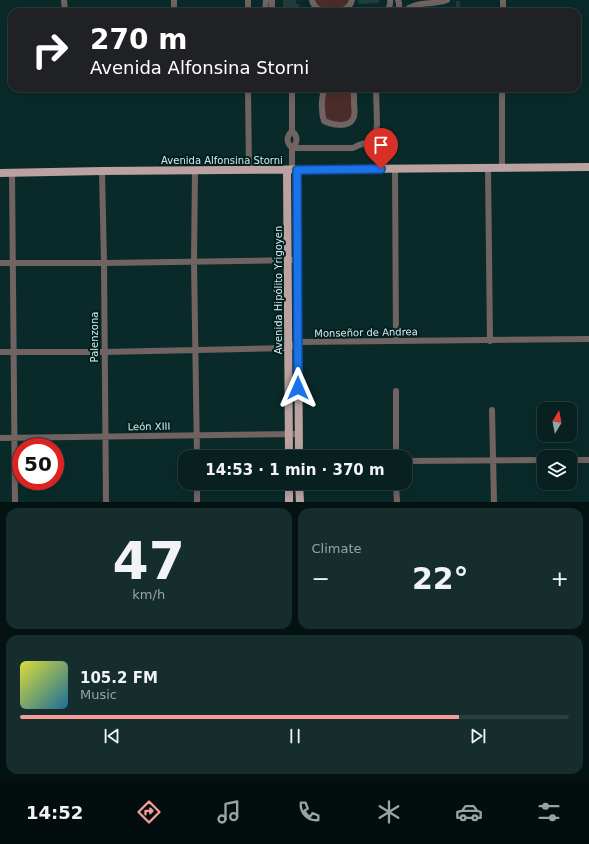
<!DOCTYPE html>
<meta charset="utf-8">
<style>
:root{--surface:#082020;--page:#162d2d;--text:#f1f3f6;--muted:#98a3a5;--line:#293e3e;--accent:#f59c96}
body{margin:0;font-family:"DejaVu Sans",sans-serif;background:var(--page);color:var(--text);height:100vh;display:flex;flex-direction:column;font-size:15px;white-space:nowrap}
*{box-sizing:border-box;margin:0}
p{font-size:13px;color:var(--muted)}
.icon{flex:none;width:22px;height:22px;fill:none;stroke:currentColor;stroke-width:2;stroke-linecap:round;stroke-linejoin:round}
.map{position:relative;height:502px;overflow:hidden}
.details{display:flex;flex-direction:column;gap:6px;padding:6px;background:#041212;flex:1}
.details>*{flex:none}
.banner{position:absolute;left:8px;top:8px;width:573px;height:84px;border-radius:12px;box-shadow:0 2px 10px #0003,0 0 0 1px var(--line);background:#202124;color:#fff;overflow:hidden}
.needle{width:26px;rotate:10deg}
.fabs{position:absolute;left:537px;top:402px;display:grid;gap:8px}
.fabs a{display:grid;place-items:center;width:40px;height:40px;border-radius:8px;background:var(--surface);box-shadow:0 2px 10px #0003,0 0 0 1px var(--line);font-size:20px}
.speed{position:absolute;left:12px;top:438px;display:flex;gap:8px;font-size:20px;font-weight:700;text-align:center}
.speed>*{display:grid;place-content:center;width:52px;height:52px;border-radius:50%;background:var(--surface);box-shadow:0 2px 10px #0003,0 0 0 1px var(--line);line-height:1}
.speed .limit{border:6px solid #d22;background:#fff;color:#111}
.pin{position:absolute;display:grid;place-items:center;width:34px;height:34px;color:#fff;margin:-41px -17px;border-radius:50% 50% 50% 0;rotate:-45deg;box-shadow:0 0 4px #0007}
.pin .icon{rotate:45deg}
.me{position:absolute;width:44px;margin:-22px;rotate:0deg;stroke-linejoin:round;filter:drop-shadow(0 0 3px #0008)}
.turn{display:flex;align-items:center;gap:14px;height:84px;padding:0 16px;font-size:18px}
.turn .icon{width:52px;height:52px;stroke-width:2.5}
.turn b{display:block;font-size:28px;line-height:34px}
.big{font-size:30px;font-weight:800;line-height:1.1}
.details .card{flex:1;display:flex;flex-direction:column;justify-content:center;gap:6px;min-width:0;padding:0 14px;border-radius:12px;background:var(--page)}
.details .dial{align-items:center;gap:0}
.dial b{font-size:52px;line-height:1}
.song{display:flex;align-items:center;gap:12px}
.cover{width:48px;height:48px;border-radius:6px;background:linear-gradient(135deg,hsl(60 70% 55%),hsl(200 70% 35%))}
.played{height:4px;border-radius:2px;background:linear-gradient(90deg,var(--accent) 80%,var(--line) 80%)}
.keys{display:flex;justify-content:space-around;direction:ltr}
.heat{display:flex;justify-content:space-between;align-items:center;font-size:22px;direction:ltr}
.details .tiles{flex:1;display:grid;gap:6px;grid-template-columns:1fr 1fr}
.card:last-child{grid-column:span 2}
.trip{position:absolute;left:178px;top:450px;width:234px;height:40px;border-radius:12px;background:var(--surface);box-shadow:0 2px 10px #0003,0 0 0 1px var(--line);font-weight:800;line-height:40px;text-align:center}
.tab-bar{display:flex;height:64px;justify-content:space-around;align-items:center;background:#030d0d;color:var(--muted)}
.tab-bar .icon{width:28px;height:28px}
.tab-bar .selected{color:var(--accent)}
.tab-bar b{font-size:18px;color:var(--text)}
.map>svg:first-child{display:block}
.green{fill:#4a2d2b}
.building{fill:#1f3e3d}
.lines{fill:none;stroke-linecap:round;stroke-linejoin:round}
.minor{stroke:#706362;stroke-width:6}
.major{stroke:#bba19f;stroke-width:8}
.route-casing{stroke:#114b97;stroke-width:10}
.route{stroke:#1a73e8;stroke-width:7}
.labels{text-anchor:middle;stroke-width:4;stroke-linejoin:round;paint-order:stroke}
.street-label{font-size:10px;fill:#d8eae9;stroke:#012020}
</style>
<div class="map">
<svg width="589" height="502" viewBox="0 0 589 502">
<rect width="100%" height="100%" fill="#0a2a2a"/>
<!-- green -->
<path class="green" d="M314 0H350L347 6 334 10 318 8Z
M326 88H349L352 91 353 113 349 120C343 123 329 123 325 117 322 112 324 93 326 88Z"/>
<!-- building -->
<path class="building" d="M283 0H296V4H299V12H283Z
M358 0H379V3L358 4Z
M456 1H460V12H456Z"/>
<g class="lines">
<!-- minor -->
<path class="minor" d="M64 0 65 12
M174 0V12
M248 0V12
M272 0V12
M312 0C315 17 349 16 352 0
M398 0 399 3V12
M265 12 266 0
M387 12C389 8 391 4 390 0
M403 12C418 0 430 6 447 0
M503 12V0
M248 88 249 170
M325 88C321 96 321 112 324 121 332 125 348 128 353 119 356 114 354 107 354 103 354 97 355 93 351 88
M292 131V88
M375 142 377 124 376 88
M488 168 490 341
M502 168V88
M395 169 396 341
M195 170 194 262 197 457
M292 170V148C298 143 298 136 292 131 286 137 286 142 292 148H353C360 144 367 142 375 142L378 145 381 169
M102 171 104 263 106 502
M12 173 15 502
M0 263H104L297 260
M0 352H104L289 348 298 342 589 339
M396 391V457
M492 410 494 502
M0 438 299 434
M570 460H589
M405 461 544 460
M197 483V502
M396 483 397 502"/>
<!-- major -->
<path class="major" d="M287 170 289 457
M297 170 299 457
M0 173 102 171 589 167
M289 483V502
M299 483 300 502"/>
</g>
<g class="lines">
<!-- route casing -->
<g class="route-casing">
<path id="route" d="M298 388 297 170 381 169"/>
</g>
<!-- route -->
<use href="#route" class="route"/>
</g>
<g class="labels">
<!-- street labels -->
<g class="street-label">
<text x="222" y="164">Avenida Alfonsina Storni</text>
<text transform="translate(278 290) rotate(-90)" y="4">Avenida Hipólito Yrigoyen</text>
<text transform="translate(366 332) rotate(-1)" y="4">Monseñor de Andrea</text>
<text transform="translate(94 337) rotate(-90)" y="4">Palenzona</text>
<text transform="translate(149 426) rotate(-1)" y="4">León XIII</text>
</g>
</g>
</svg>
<div class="fabs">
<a><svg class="needle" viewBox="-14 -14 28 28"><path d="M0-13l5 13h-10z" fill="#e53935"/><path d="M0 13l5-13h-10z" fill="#98a3a5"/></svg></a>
<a><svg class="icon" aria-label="layers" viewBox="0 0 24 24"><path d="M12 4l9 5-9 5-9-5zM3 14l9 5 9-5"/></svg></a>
</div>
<div class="speed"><div class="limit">50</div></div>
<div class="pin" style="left:381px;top:169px;background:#d93025"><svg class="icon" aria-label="arrive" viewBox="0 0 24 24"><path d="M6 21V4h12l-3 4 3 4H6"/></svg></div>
<svg class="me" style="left:298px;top:388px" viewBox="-20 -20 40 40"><path d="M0-17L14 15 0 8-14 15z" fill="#1a73e8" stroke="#fff" stroke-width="4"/></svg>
<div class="trip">14:53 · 1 min · 370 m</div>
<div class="banner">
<div class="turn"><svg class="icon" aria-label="right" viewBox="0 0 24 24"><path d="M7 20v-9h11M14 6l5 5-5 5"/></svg><div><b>270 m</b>Avenida Alfonsina Storni</div></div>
</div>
</div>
<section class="details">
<div class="tiles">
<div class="card dial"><b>47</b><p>km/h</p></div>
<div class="card"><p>Climate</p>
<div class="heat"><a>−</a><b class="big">22°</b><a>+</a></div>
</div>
<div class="card">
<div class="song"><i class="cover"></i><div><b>105.2 FM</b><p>Music</p></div></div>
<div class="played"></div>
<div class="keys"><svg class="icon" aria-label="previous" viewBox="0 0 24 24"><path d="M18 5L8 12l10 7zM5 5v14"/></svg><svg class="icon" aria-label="pause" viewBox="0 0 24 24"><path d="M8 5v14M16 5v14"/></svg><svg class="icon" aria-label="next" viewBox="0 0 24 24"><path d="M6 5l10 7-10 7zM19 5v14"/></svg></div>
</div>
</div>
</section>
<nav class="tab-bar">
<b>14:52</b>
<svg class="icon selected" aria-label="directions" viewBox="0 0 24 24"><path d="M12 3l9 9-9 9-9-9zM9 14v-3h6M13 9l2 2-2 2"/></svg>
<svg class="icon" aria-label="music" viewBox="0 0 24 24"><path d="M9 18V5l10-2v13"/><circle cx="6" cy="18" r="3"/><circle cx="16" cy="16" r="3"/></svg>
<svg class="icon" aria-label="phone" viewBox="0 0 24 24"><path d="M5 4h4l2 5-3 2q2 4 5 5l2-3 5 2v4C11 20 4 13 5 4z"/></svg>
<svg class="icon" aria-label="climate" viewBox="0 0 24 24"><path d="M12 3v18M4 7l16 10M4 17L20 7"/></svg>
<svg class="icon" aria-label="car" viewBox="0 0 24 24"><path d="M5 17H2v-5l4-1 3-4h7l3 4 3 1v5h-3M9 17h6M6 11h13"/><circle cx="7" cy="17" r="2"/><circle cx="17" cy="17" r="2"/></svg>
<svg class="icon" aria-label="filters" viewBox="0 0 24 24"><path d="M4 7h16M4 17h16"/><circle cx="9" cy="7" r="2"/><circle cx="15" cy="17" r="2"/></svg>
</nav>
